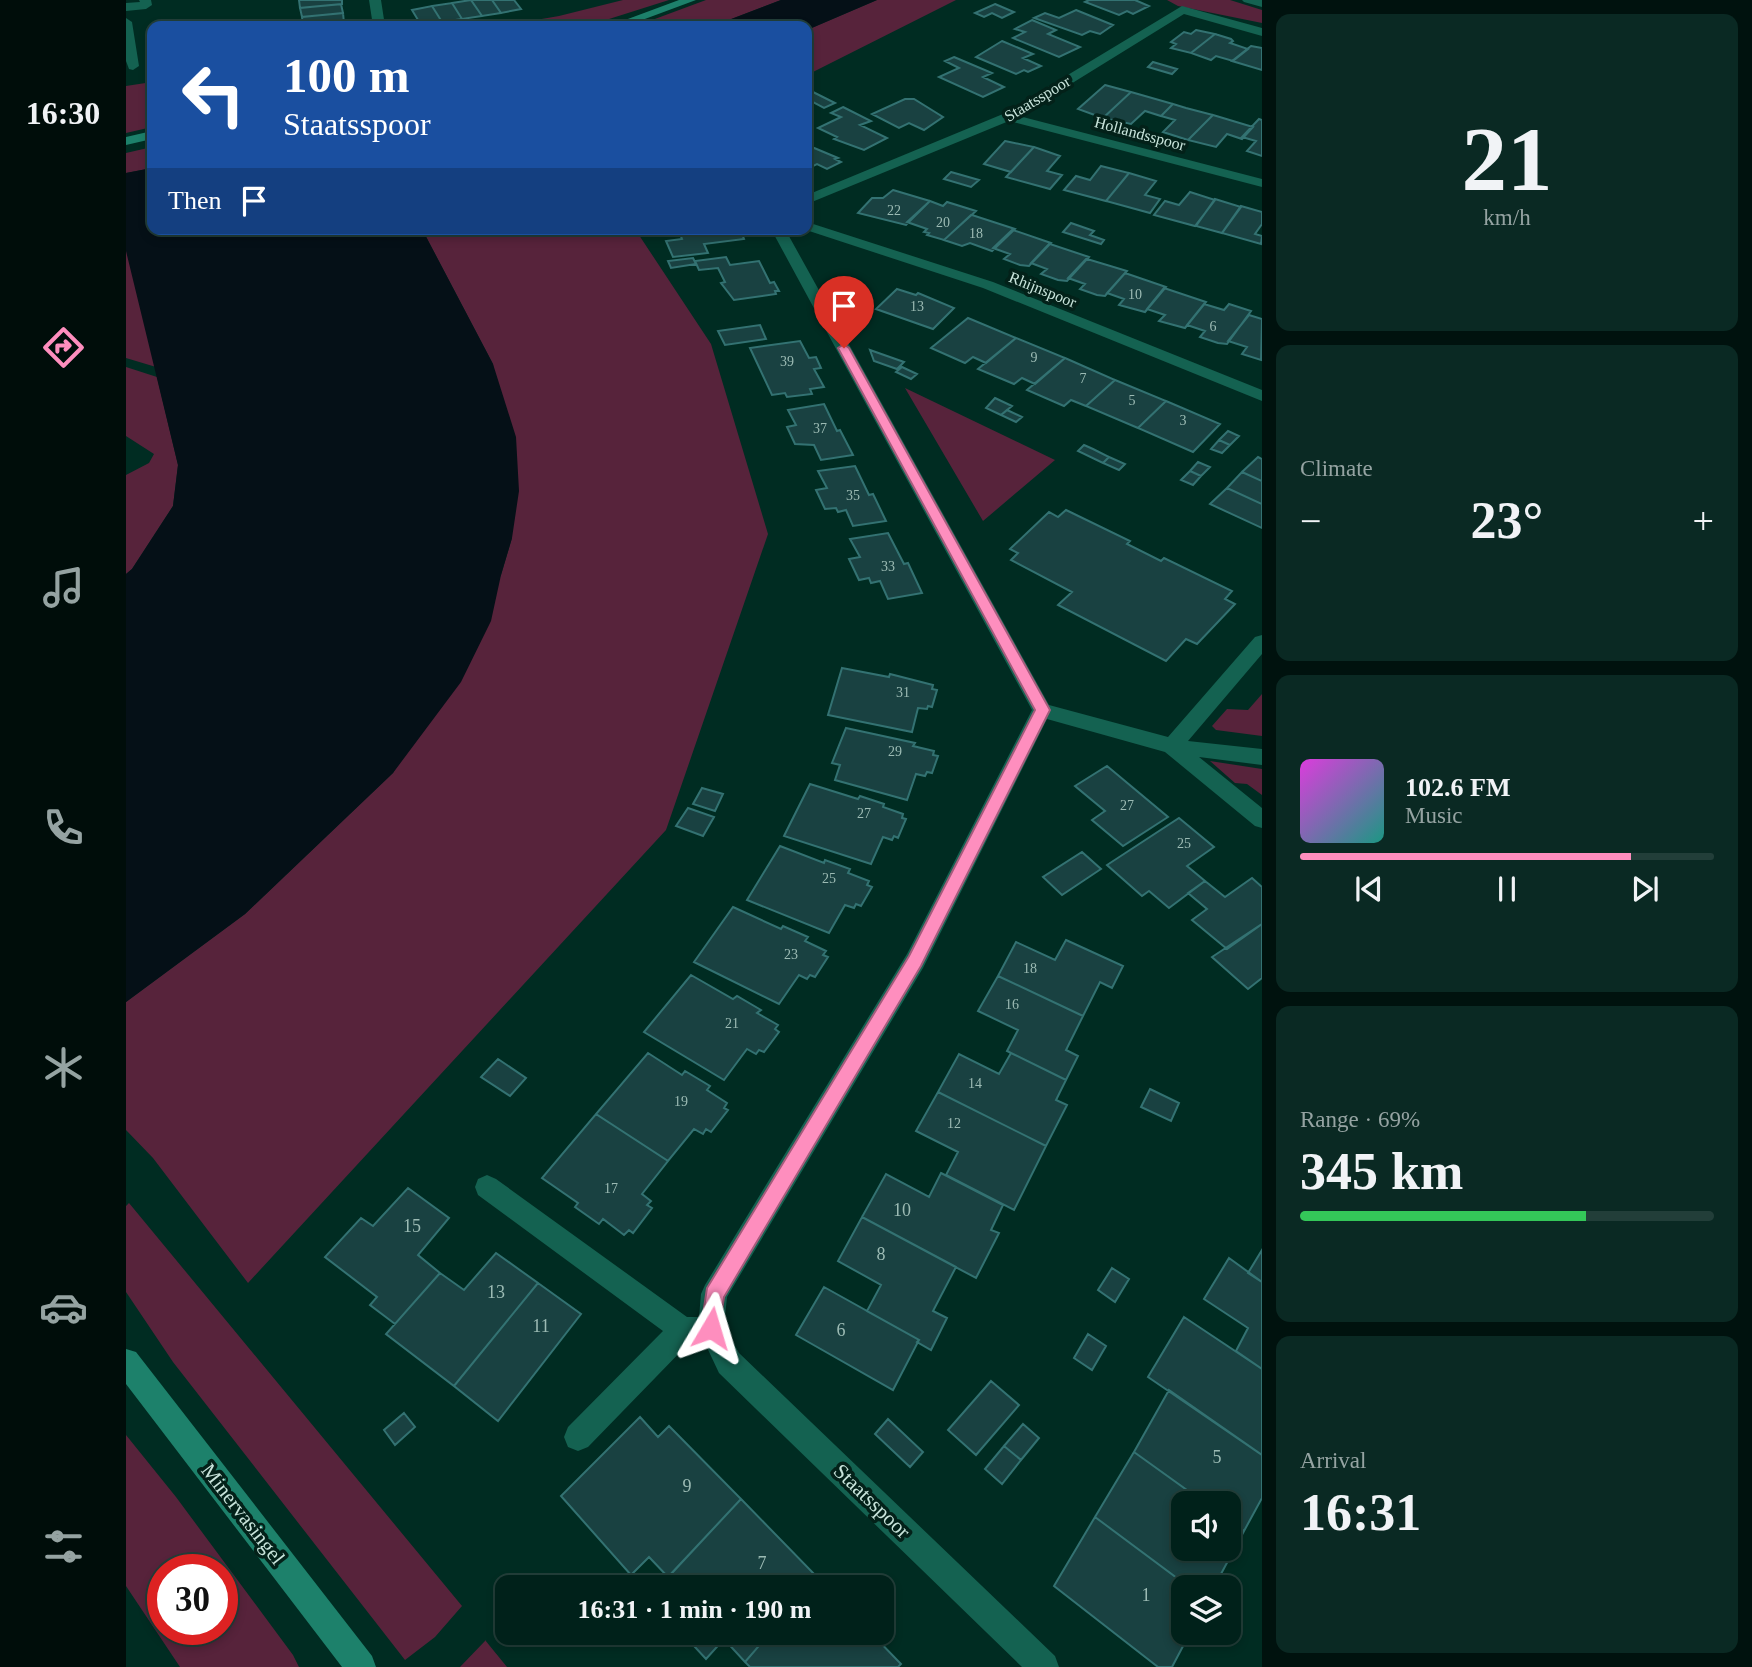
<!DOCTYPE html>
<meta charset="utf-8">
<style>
:root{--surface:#00211a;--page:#0a2923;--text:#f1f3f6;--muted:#95a3a2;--line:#223e39;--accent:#fe8ebe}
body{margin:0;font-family:"Times New Roman",serif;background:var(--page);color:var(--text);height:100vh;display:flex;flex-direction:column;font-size:26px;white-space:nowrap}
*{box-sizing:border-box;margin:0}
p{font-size:23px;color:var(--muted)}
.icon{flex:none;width:38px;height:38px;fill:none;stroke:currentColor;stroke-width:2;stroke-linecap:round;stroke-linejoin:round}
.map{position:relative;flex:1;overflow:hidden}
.panel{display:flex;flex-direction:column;gap:14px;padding:14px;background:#00120e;width:490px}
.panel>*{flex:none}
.top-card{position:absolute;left:21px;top:21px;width:665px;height:214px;border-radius:14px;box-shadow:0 4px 10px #0003,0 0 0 2px var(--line);background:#1a4fa0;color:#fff;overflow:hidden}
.controls{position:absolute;left:1045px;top:1491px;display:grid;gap:14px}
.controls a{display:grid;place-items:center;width:70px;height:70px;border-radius:14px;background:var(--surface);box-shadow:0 4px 10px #0003,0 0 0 2px var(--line);font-size:35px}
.speed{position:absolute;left:21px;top:1554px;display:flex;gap:14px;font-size:35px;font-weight:700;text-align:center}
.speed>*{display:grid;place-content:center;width:91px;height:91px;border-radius:50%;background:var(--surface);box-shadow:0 4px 10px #0003,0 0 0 2px var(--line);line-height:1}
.speed .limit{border:10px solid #d22;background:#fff;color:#111}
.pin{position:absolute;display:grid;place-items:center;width:60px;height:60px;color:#fff;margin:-72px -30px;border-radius:50% 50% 50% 0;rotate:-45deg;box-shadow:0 0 7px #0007}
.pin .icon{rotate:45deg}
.me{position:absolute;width:77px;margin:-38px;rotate:7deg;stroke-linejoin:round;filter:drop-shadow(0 0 5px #0008)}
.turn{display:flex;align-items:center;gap:24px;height:147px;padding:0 21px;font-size:32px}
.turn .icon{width:91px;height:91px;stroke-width:2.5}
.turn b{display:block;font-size:49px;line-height:60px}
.then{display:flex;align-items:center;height:66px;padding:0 21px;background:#0003;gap:14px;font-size:26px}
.big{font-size:52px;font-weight:600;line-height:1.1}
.panel .tile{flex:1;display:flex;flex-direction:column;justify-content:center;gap:10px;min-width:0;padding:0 24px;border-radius:14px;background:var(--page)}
.panel .dial{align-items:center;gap:0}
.dial b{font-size:91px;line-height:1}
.song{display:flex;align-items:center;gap:21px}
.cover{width:84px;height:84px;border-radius:10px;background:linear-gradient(135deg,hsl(300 70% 55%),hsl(170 70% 35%))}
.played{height:7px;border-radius:4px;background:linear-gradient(90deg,var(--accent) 80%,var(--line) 80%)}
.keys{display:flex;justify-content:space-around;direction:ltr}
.heat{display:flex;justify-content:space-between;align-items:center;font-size:38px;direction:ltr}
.charge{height:10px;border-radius:5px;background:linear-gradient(90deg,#34c759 69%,var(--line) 0)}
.trip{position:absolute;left:369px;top:1575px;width:399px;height:70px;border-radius:14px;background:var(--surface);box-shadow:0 4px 10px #0003,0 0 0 2px var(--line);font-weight:600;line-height:70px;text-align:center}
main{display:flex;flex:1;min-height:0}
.tab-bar{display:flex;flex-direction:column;width:126px;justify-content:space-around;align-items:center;background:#000d0a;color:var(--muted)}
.tab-bar .icon{width:49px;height:49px}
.tab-bar .active{color:var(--accent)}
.tab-bar b{font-size:32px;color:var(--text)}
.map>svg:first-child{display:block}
.green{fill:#57233b;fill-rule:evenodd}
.water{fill:#051017}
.building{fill:#194141;stroke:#337272;stroke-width:2}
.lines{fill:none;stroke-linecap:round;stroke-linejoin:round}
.street{fill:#146251;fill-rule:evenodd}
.secondary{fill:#1d816b;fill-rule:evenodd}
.route{fill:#fe8ebe;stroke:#a55c7c;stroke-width:2}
.labels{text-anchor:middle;stroke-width:7;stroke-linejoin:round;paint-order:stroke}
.number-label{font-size:14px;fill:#9cbbb4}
.far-street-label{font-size:16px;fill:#c8e4db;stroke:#032119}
.near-number-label{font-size:18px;fill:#9cbbb4}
.near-street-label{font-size:21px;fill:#c8e4db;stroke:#032119}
</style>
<main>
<nav class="tab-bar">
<b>16:30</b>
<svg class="icon active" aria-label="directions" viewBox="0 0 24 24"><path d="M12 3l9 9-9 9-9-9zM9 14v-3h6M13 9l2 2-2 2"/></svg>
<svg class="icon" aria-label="music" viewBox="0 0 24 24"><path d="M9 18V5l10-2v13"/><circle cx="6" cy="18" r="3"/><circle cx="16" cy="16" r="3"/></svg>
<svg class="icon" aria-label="phone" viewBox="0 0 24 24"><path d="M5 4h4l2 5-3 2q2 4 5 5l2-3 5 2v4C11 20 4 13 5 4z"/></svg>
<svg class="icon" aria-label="climate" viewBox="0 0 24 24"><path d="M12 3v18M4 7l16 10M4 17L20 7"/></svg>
<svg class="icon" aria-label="car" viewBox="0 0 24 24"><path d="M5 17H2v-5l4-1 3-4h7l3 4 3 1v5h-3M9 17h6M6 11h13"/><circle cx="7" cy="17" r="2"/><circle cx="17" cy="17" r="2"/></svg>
<svg class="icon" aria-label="filters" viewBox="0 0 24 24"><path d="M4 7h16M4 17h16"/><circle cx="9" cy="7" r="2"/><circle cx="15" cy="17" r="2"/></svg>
</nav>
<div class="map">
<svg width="1136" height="1667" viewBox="0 0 1136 1667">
<rect width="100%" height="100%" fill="#002c22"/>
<!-- green -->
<path class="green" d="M497 0H543L461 26H375L433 16Z
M580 0H655L587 26H510Z
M751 0H830L681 75V30Z
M1041 0H1104L1136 10V23L1052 6Z
M26 82V127L0 133V86Z
M26 147V168L0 173V153Z
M296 229H509L585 344 642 534 540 830 122 1283 27 1158 0 1130V1002L119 914 267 773 375 575 386 538 367 364Z
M0 248 30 367 0 358Z
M0 367 31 377 52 465 47 506 6 569 0 574V475L23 463 28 454 0 436Z
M779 388 929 460 857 521Z
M1136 694V736L1090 730 1086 726 1101 709 1122 710Z
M1084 761 1136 769V795L1121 784 1109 783Z
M3 1203 336 1606 309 1637 279 1660 47 1362 0 1292V1206Z
M0 1435 50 1497 167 1655 173 1667H54L0 1586ZM37 1570H96V1629H37Z
M359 1640 381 1667H334L359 1641Z"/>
<!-- water -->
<path class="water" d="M655 0H751L681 30V26H587Z
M26 168V229H296L367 364 390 437 393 491 386 538 375 575 365 621 335 682 267 773 119 914 0 1002V574L6 569 47 506 52 465 0 251V173Z"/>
<!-- building -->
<path class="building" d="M173 0H216V4L174 8Z
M345 0H366L375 13 356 16Z
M345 0 356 16 336 19 326 3Z
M366 0H388L395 9 375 13Z
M963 0H1009L1023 6 1007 14 1001 11 993 15 959 2Z
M326 3 336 19 316 22 306 6Z
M215 4 217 13 176 17 174 8Z
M869 4 888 12 876 18 866 13 858 17 849 13Z
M306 6 316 22 295 25 286 10Z
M950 10 987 25 974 34 964 31 956 35 908 18 919 13 933 18Z
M217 13 218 23 177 26 176 17Z
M906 20 930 30 922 34 954 47 933 57 887 38 899 32 889 29Z
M1070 30 1089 34 1065 53 1045 48 1050 44 1045 42 1058 32 1065 34Z
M1089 34 1105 39 1107 41 1104 43 1122 49 1107 61 1090 56 1085 60 1065 53Z
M876 41 907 54 897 58 915 66 902 72 898 70 890 74 850 57Z
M1125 46 1136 48V70L1106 61Z
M828 57 866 73 857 77 878 87 857 97 813 77 833 68 819 61Z
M1027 62 1051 69 1046 74 1022 67Z
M979 85 1005 92 977 118 952 109Z
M687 92 709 103 698 108 681 99V95Z
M1005 92 1047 104 1035 116 1019 111 1005 124 977 118Z
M779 99H788L817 117 798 130 783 123 773 128 746 114Z
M1047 104 1060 108 1087 115 1062 140 1037 132 1049 120 1035 116Z
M717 107 745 121 734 125 761 138 738 150 708 139 711 137 692 128 715 117 705 113Z
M1087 115 1127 127 1116 139 1101 134 1090 147 1062 140Z
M1133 119 1136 120V156L1121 151 1130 141 1116 137Z
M879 141 908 147 885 172 858 164Z
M681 145 712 158 709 159 715 162 701 169 691 164 681 169Z
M908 147 934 156 921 171 936 175 924 189 880 177Z
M975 166 1003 173 980 201 938 190 950 176 964 180Z
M825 172 853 180 845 187 818 179Z
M1003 173 1030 181 1019 195 1034 199 1024 213 980 201Z
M767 190 804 201 780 225 732 213 746 198H757Z
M1064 192 1089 200 1069 226 1028 215 1039 201 1053 205Z
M1089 199 1115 207 1096 233 1070 226Z
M804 201 817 206 821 202 850 211 818 240 801 235 803 233 798 232 801 229 781 222Z
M1115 206 1136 212V224L1129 234 1136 236 1135 244 1096 233Z
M845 215H846L889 229 866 251 844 243 836 246 818 240Z
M945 223 968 231 964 235 978 240 975 244 937 232Z
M552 229H614L618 239 578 244 582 253 547 257 540 241 556 239Z
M886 230H887L925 243 903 266 894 265 878 259 884 254 867 248Z
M923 244H924L963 257 941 281 932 280 915 274 921 269 905 263Z
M600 257 604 265 633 261 644 283 648 282 653 291H649L650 294 608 300 595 283 599 282 592 268 573 270 569 261Z
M567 258 570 264 545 268 542 261Z
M961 258V259L1001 271 979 296 971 295 954 289 959 284 942 278Z
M999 273 1040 287 1019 312 993 305 998 299 981 293Z
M1038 288 1080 302 1059 328 1033 321 1039 315 1021 309Z
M771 289 790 295 792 293 828 308 807 329 750 309Z
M1078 304 1098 310 1103 304 1125 311 1101 344 1092 343 1074 337 1079 331 1061 325Z
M1123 315 1136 319 1135 360 1116 354 1121 347 1102 341Z
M842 318 890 338 860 363 847 357 839 363 805 348Z
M634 325 640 339 599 345 592 331Z
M890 338 939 358 909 384 896 378 888 384 852 369Z
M674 341 683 358 690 357 695 368 688 369 698 387 684 389 686 394 661 397 659 393 646 395 624 348Z
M744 350 778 362 771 369 748 361Z
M939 358 989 380 960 406 945 400 938 406 901 390Z
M776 367 791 374 785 379 770 372Z
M989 380 1040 401 1012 428 960 406Z
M869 398 886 406 875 415 860 408Z
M1040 401 1094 424 1067 452 1012 428Z
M698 404 711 431 714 430 727 455 695 460 688 445 669 444 661 427 670 425 662 410Z
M881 410 896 417 890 422 875 415Z
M1102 431 1113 436 1104 445 1093 440Z
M1093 440 1104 445 1096 453 1085 449Z
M958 445 967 449 983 457 977 463 952 451Z
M983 457 999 464 993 470 977 463Z
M1132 457 1136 459V481L1116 472Z
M1072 462 1084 467 1075 476 1064 471Z
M729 466 743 495 747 494 760 521 727 526 720 510 712 512 710 508 699 509 690 490 701 488 692 471Z
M1064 471 1075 476 1067 485 1055 480Z
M1116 472 1136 481V504L1101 488Z
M1101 488 1136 504V528L1084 504Z
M940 510 1004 541 1001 544 1035 561 1038 558 1106 591 1099 599 1109 604 1071 644 1060 639 1040 661 932 605 946 592 885 560 892 553 884 549 923 512 932 517Z
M762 533 778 564 782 563 796 593 762 599 754 581 745 583 743 578 733 580 723 559 734 557 724 539Z
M716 668 763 677 764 674 807 685 806 689 811 690 806 707 802 706 801 709 792 708 786 732 702 715Z
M720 728 789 743 787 746 808 751 807 755 812 756 806 773 801 772 799 776 790 774 781 800 709 780 714 765 706 763Z
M981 766 1042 817 997 846 966 820 979 811 949 786Z
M684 784 732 799 734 796 758 804 757 807 777 814 776 818 780 819 772 838 768 836 766 840 757 837 745 864 658 836Z
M576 788 597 794 589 811 567 804Z
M562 808 588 817 577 836 550 826Z
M1053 818 1088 847 1061 866 1079 881 1043 908 1023 891 1016 896 981 865Z
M654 846 698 863 699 860 724 869 722 873 743 881 741 885 746 887 735 906 730 904 728 908 719 905 703 933 621 900Z
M956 852 975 869 936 895 917 877Z
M1126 878 1136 887V924L1101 949 1066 920 1081 909 1062 893 1079 881 1099 897Z
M607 907 655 929 657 926 682 937 679 941 700 951 697 955 702 957 689 977 684 975 681 979 673 975 653 1004 568 962Z
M1136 924V978L1122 989 1086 957Z
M940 940 997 966 986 988 974 982 957 1016 872 976 890 942 929 960Z
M565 975 607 999 611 996 635 1010 631 1013 652 1025 649 1029 653 1032 638 1052 633 1050 630 1054 621 1049 598 1080 518 1032Z
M872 976 957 1016 940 1050 952 1056 940 1080 881 1051 892 1030 852 1011Z
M522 1053 556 1075 559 1071 584 1086 581 1090 601 1103 598 1108 602 1110 585 1132 580 1129 577 1134 568 1129 542 1161 470 1114Z
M885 1053 940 1080 930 1100 941 1105 920 1146 812 1092 833 1054 873 1074Z
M372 1059 400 1078 384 1096 355 1077Z
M1024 1089 1053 1103 1045 1121 1015 1107Z
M812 1092 920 1146 888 1210 820 1175 832 1152 790 1131Z
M470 1114 542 1161 516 1194 525 1201 521 1205 526 1208 507 1233 503 1230 498 1235 477 1219 473 1224 449 1207 452 1203 416 1178Z
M815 1173 877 1205 865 1230 873 1233 850 1278 736 1217 760 1174 803 1197Z
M282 1188 323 1218 292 1255 314 1273 269 1324 244 1305 251 1297 199 1257 235 1218 247 1226Z
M736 1217 830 1267 807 1311 821 1318 805 1350 791 1342 793 1340 741 1311 755 1285 712 1261Z
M1136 1250V1282L1122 1273Z
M370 1253 412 1283 328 1386 260 1334 314 1273 338 1290Z
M1103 1258 1136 1282V1369L1110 1351 1122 1328 1078 1299Z
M986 1268 1003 1279 989 1302 972 1290Z
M412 1283 455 1314 372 1421 328 1386Z
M698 1287 793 1340 767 1390 670 1335Z
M1058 1317 1136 1369V1455L1022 1377Z
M962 1334 980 1346 966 1370 948 1358Z
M865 1381 893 1405 850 1455 822 1430Z
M1043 1390 1136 1455V1498L1118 1531 1102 1520V1503H1079L1008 1452Z
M278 1413 289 1427 269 1445 258 1430Z
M514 1417 532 1437 543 1426 615 1499 542 1577 523 1557 505 1575 435 1496Z
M762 1419 797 1452 784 1467 749 1434Z
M897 1424 913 1438 895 1460 878 1446Z
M878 1446 895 1460 876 1484 859 1469Z
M1008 1452 1079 1503H1057V1549H1102V1520L1118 1531 1088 1587H1063L969 1517Z
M615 1499 692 1578 684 1587H533Z
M969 1517 1063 1587H1057V1633H1064L1046 1667H1032L928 1586Z
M556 1633H644L619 1662 598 1639 580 1659Z
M644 1633H745L775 1664 772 1667H624L619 1662Z"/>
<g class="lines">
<!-- street -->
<path class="street" d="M13 0H25L26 5 20 9 0 11V3L14 2Z
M243 0H255L259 26H247Z
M1116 0H1136V7L1118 2Z
M1056 6 1136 28V36L1058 14 893 116 1136 179V187L883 121 681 204V195L877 114Z
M0 18 6 22 13 66 7 70 3 69 0 61Z
M681 222 867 282 1136 390V401L857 288 677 229H681Z
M645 229H659L923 705 1042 737 1129 637 1136 635V654L1062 741 1136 749V765L1073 757 1136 808V828L1129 826 1039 752 921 719 797 968 601 1297 598 1326 613 1353 929 1656 933 1667H896L593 1373 577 1339 563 1343 462 1447 452 1451 442 1447 438 1437 442 1427 537 1331 352 1195 349 1187 352 1179 361 1175 370 1179 561 1317H573L575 1294 579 1285 781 954 906 710Z"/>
<!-- secondary -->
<path class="secondary" d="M553 0H570L500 26H483Z
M26 131V139L0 145V137Z
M0 1349 10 1352 246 1656 250 1667H216L0 1384Z"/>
</g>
<!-- route -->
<path class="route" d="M718 344 723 348 924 710 795 966 598 1297 592 1335 585 1338 578 1335 575 1328 581 1288 783 956 909 710 712 348Z"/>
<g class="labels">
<!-- number labels -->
<g class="number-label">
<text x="768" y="215">22</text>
<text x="817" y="227">20</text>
<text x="850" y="238">18</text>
<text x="1009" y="299">10</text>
<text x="791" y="311">13</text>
<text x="1087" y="331">6</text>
<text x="908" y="362">9</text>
<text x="661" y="366">39</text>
<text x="957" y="383">7</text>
<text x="1006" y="405">5</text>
<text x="1057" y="425">3</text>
<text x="694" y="433">37</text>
<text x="727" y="500">35</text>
<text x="762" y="571">33</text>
<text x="777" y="697">31</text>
<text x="769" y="756">29</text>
<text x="1001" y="810">27</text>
<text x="738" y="818">27</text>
<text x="1058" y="848">25</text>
<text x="703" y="883">25</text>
<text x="665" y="959">23</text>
<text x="904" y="973">18</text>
<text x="886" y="1009">16</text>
<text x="606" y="1028">21</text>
<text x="849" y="1088">14</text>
<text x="555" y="1106">19</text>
<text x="828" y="1128">12</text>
<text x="485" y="1193">17</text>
</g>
<!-- far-street labels -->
<g class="far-street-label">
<text transform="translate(911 98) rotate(-31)" y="6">Staatsspoor</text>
<text transform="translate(1014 133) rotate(15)" y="6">Hollandsspoor</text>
<text transform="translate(917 289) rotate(22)" y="6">Rhijnspoor</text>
</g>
<!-- near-number labels -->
<g class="near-number-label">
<text x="776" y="1216">10</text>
<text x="286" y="1232">15</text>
<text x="755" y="1260">8</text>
<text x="370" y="1298">13</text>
<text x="415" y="1332">11</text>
<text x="715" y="1336">6</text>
<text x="1091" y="1463">5</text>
<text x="561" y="1492">9</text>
<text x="636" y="1569">7</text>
<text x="1020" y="1601">1</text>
</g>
<!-- near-street labels -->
<g class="near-street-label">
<text transform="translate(746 1501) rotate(44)" y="7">Staatsspoor</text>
<text transform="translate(117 1514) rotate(52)" y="7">Minervasingel</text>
</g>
</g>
</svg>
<div class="controls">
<a><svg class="icon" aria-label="sound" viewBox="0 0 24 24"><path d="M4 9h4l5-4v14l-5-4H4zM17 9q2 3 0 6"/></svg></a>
<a><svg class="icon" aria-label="layers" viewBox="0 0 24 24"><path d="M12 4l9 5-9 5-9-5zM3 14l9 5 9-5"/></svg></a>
</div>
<div class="speed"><div class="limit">30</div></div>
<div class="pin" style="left:718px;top:348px;background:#d93025"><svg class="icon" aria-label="arrive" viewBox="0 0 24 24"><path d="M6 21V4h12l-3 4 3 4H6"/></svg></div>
<svg class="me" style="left:585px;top:1328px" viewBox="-20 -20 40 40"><path d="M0-17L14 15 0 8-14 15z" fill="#fe8ebe" stroke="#fff" stroke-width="4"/></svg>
<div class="trip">16:31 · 1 min · 190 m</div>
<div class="top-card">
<div class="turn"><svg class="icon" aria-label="left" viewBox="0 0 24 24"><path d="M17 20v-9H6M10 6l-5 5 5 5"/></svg><div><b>100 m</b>Staatsspoor</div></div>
<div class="then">Then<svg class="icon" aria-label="arrive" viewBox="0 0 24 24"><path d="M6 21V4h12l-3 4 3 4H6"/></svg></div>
</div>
</div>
<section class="panel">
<div class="tile dial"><b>21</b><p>km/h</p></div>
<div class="tile"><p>Climate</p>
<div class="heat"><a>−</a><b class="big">23°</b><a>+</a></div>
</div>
<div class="tile">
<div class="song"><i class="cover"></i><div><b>102.6 FM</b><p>Music</p></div></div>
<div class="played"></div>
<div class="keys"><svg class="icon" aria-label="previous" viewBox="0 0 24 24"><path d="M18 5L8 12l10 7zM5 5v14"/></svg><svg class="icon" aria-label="pause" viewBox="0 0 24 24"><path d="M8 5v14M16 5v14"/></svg><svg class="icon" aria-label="next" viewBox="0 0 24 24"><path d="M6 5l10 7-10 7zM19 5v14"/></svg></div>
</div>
<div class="tile"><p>Range · 69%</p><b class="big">345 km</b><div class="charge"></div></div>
<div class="tile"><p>Arrival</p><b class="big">16:31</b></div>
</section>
</main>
